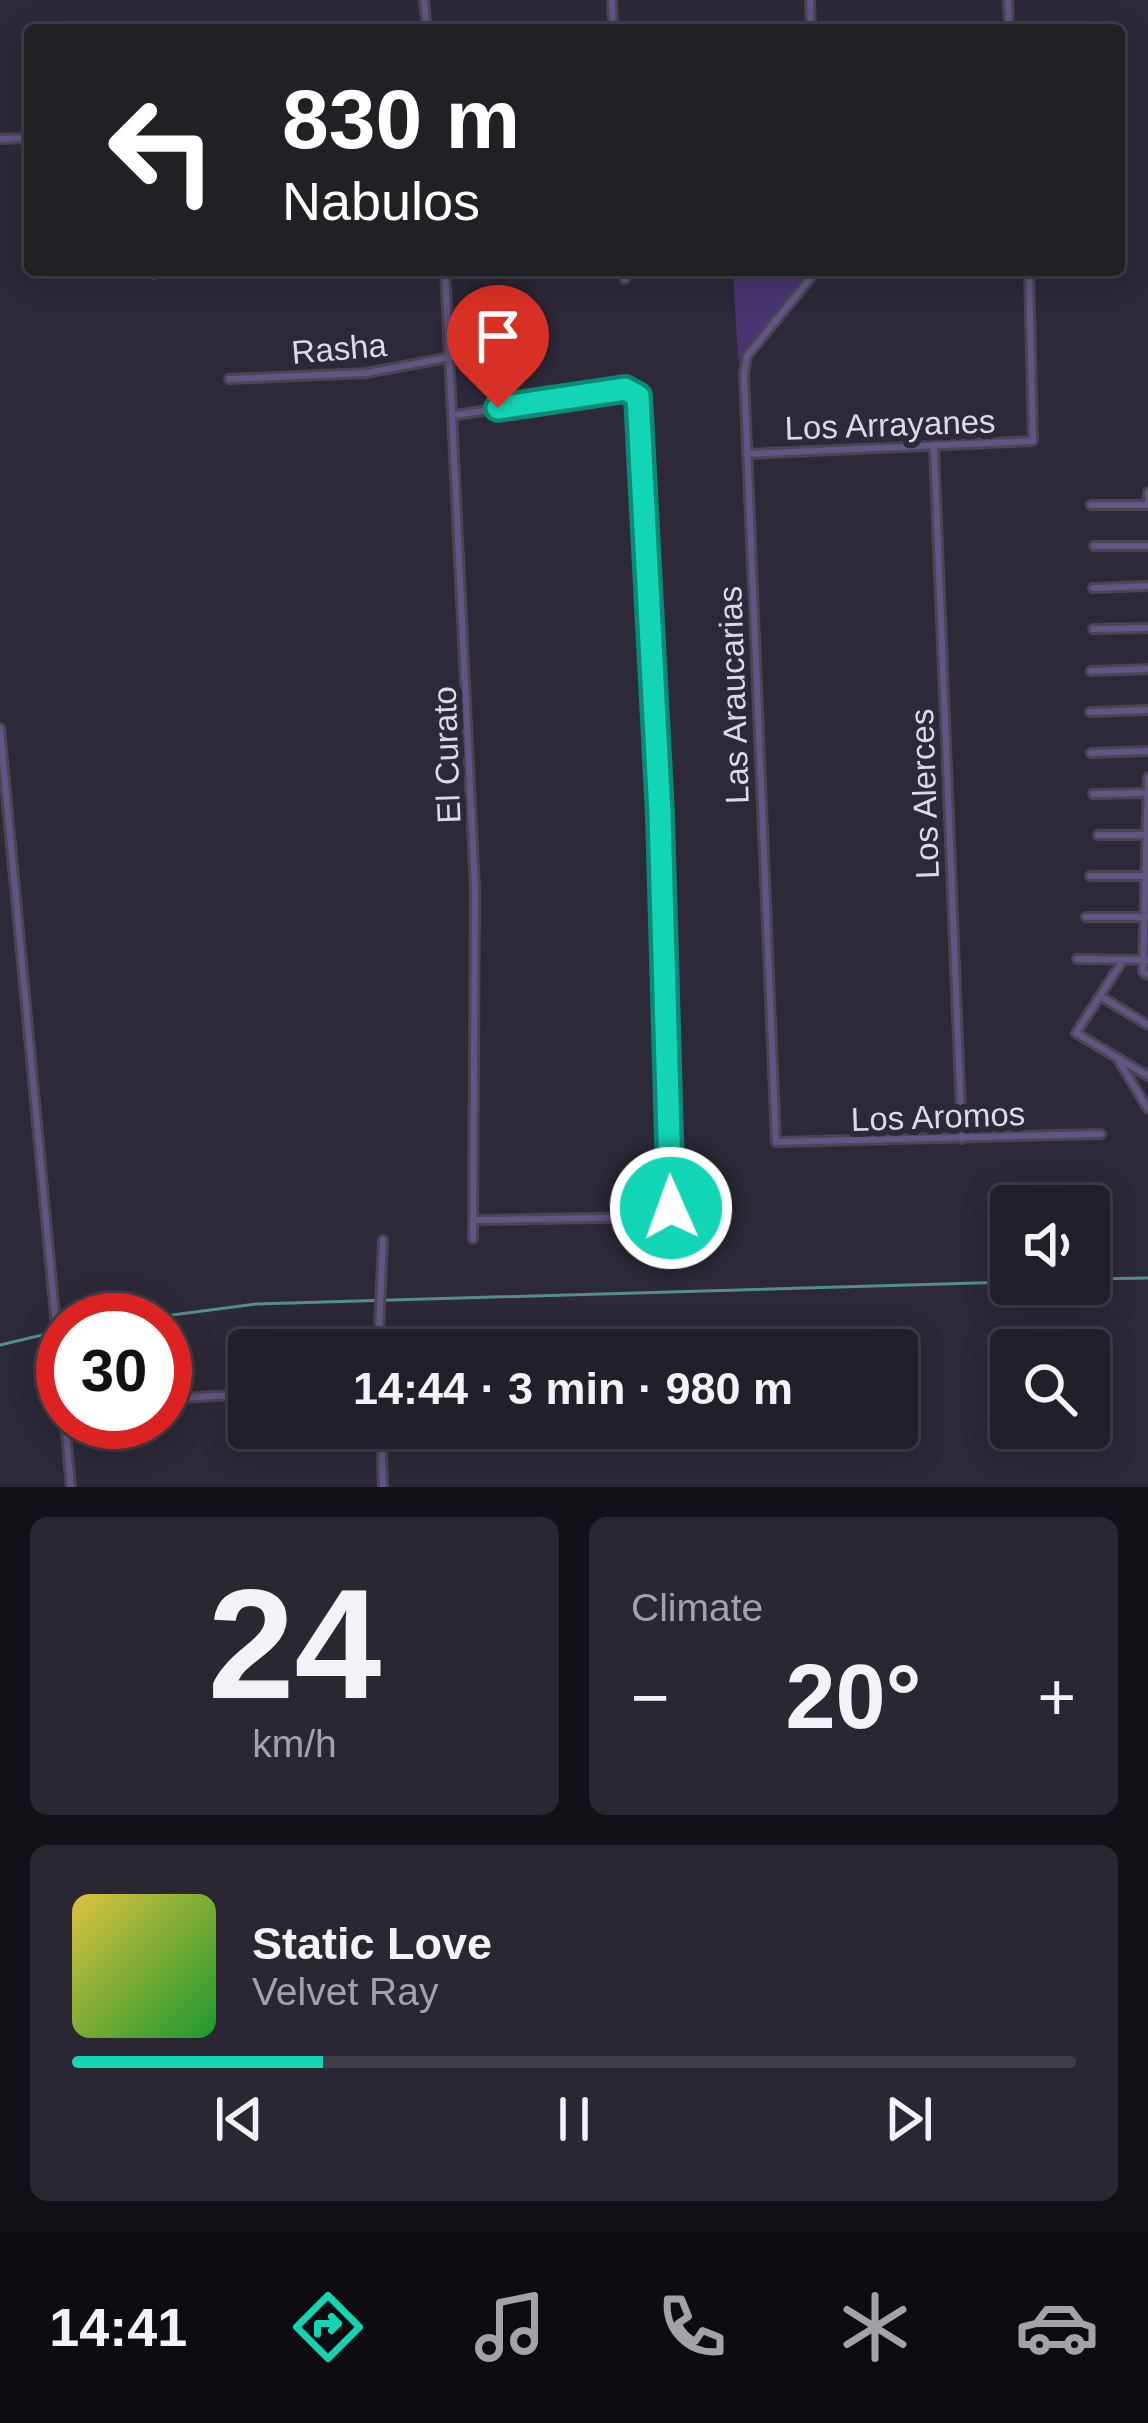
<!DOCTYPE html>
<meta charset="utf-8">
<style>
:root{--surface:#221f2a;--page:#2a2732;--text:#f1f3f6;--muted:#a2a2a8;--line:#3f3d47;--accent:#11d5b4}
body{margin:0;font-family:Helvetica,sans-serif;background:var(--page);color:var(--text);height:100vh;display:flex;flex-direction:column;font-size:45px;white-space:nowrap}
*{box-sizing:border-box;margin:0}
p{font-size:39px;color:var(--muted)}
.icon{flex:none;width:66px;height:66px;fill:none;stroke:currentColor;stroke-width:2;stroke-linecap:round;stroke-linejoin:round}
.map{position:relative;height:1487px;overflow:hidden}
.side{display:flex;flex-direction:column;gap:30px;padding:30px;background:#131117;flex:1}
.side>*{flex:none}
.guide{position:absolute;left:24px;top:24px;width:1101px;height:252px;border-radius:12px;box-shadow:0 6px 30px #0003,0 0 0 3px var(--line);background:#202124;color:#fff;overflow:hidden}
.fabs{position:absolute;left:990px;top:1185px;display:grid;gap:24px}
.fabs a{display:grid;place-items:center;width:120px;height:120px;border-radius:12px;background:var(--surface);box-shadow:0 6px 30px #0003,0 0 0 3px var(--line);font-size:60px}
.speed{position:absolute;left:36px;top:1293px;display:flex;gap:24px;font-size:60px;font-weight:700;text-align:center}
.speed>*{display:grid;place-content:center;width:156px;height:156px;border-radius:50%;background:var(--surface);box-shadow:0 6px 30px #0003,0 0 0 3px var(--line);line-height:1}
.speed .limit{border:18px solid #d22;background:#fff;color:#111}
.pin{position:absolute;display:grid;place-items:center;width:102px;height:102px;color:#fff;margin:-123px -51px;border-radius:50% 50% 50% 0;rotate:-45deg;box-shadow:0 0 12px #0007}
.pin .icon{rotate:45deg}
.me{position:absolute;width:132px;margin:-66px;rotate:358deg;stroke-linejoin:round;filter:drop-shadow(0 0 9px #0008)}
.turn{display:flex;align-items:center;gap:42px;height:252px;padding:0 60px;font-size:54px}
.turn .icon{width:156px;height:156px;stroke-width:2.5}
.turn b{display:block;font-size:84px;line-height:102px}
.big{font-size:90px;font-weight:800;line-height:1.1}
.side .widget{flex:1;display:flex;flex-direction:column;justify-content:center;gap:18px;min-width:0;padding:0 42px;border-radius:18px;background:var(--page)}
.side .dial{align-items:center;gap:0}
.dial b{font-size:156px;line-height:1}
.song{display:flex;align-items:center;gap:36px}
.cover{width:144px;height:144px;border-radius:18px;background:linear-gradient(135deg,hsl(50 70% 55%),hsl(130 70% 35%))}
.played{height:12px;border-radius:6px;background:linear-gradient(90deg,var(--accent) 25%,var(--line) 25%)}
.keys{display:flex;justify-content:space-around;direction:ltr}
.heat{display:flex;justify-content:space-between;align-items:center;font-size:66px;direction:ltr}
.side .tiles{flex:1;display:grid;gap:30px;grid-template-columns:1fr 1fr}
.widget:last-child{grid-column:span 2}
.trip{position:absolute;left:228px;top:1329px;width:690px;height:120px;border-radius:12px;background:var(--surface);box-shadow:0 6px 30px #0003,0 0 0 3px var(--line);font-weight:800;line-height:120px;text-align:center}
.tabs{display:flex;height:192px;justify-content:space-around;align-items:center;background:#0e0c11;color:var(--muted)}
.tabs .icon{width:84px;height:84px}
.tabs .current{color:var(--accent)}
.tabs b{font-size:54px;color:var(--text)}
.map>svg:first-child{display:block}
.green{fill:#493472}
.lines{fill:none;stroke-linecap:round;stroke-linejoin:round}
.stream{stroke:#548f86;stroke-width:3}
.street-casing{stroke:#494554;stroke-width:12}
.street{stroke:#625583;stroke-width:6}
.route-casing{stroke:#0b8a75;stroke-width:30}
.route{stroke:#11d5b4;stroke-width:21}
.labels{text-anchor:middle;stroke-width:12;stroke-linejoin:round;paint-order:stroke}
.street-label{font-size:33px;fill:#dcdae4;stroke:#2d2938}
</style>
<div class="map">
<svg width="1148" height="1487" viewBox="0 0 1148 1487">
<rect width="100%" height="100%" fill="#2d2938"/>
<!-- green -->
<path class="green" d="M733 270H810L738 361Z"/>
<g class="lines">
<!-- stream -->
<path class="stream" d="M1089 1279 1148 1278
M134 1320 256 1304 1011 1282
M0 1345 63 1330"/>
<!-- street casing -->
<g class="street-casing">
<path id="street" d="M424 0 427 30
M612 0 613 30
M810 0 811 30
M1008 0 1009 30
M0 139 30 138
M153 270 154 274
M445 270 475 889 473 1239
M624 270 625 279
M817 270 747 356 744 374 776 1142 1101 1134
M229 379 366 373 452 357
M456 415 625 389 637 396 660 815 671 1205 660 1217 473 1220
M934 448 962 1139
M747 454 1033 441 1029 270
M1148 492V503
M1091 505H1148
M1094 546H1148
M1093 588 1148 586
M1093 629 1148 628
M1091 671 1148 669
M1090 712 1148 710
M0 728 63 1401
M1091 753 1148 751
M1148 777 1143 972 1148 975
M1093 794 1148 793
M1098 835H1148
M1090 876H1147
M1086 917H1147
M1077 959 1148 960
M1123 960 1076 1033 1148 1076
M1100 996 1148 1025
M1117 1058 1148 1109
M378 1350 383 1240
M165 1399 249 1394
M65 1422 71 1487
M381 1428 383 1487"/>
</g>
<!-- street -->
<use href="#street" class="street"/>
</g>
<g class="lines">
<!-- route casing -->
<g class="route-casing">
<path id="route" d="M498 408 625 389 638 396 660 814 671 1208"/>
</g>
<!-- route -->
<use href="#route" class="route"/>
</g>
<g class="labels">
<!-- street labels -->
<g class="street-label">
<text transform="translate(339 348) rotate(-5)" y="12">Rasha</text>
<text transform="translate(890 424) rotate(-2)" y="12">Los Arrayanes</text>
<text transform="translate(733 695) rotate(-92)" y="12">Las Araucarias</text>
<text transform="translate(446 755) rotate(-92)" y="12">El Curato</text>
<text transform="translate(924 794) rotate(-92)" y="12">Los Alerces</text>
<text transform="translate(938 1116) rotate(-2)" y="12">Los Aromos</text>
</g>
</g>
</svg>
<div class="fabs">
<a><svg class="icon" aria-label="sound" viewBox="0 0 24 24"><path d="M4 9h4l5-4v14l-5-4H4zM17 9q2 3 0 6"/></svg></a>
<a><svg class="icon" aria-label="search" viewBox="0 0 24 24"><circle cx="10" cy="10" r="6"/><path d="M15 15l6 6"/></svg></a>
</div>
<div class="speed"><div class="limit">30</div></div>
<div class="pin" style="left:498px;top:408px;background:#d93025"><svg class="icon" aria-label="arrive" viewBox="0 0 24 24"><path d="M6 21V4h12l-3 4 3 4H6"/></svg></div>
<svg class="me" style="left:671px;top:1208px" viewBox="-20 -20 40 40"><circle r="17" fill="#11d5b4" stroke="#fff" stroke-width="3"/><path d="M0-11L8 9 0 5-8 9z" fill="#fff"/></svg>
<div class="trip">14:44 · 3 min · 980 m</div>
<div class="guide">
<div class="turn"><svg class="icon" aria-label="left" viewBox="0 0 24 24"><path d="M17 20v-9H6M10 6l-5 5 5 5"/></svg><div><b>830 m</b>Nabulos</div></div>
</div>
</div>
<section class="side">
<div class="tiles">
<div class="widget dial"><b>24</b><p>km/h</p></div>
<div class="widget"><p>Climate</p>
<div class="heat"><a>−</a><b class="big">20°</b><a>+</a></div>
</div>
<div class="widget">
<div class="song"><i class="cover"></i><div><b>Static Love</b><p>Velvet Ray</p></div></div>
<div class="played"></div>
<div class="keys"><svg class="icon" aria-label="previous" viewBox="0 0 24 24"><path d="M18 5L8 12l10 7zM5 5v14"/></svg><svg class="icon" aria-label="pause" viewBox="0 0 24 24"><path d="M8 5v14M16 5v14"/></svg><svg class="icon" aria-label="next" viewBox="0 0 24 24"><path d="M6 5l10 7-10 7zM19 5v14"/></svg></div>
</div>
</div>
</section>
<nav class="tabs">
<b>14:41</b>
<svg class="icon current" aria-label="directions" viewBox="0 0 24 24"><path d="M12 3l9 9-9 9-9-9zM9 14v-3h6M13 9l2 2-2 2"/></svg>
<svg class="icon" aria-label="music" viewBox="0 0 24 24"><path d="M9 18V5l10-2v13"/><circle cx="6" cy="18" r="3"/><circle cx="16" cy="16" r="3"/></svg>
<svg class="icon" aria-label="phone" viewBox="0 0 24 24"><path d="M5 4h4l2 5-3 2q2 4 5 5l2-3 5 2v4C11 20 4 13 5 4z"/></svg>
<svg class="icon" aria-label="climate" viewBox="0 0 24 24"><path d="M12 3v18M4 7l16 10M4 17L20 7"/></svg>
<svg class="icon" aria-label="car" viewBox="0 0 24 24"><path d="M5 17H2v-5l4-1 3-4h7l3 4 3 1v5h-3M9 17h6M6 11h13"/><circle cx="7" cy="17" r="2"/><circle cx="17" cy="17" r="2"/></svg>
</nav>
